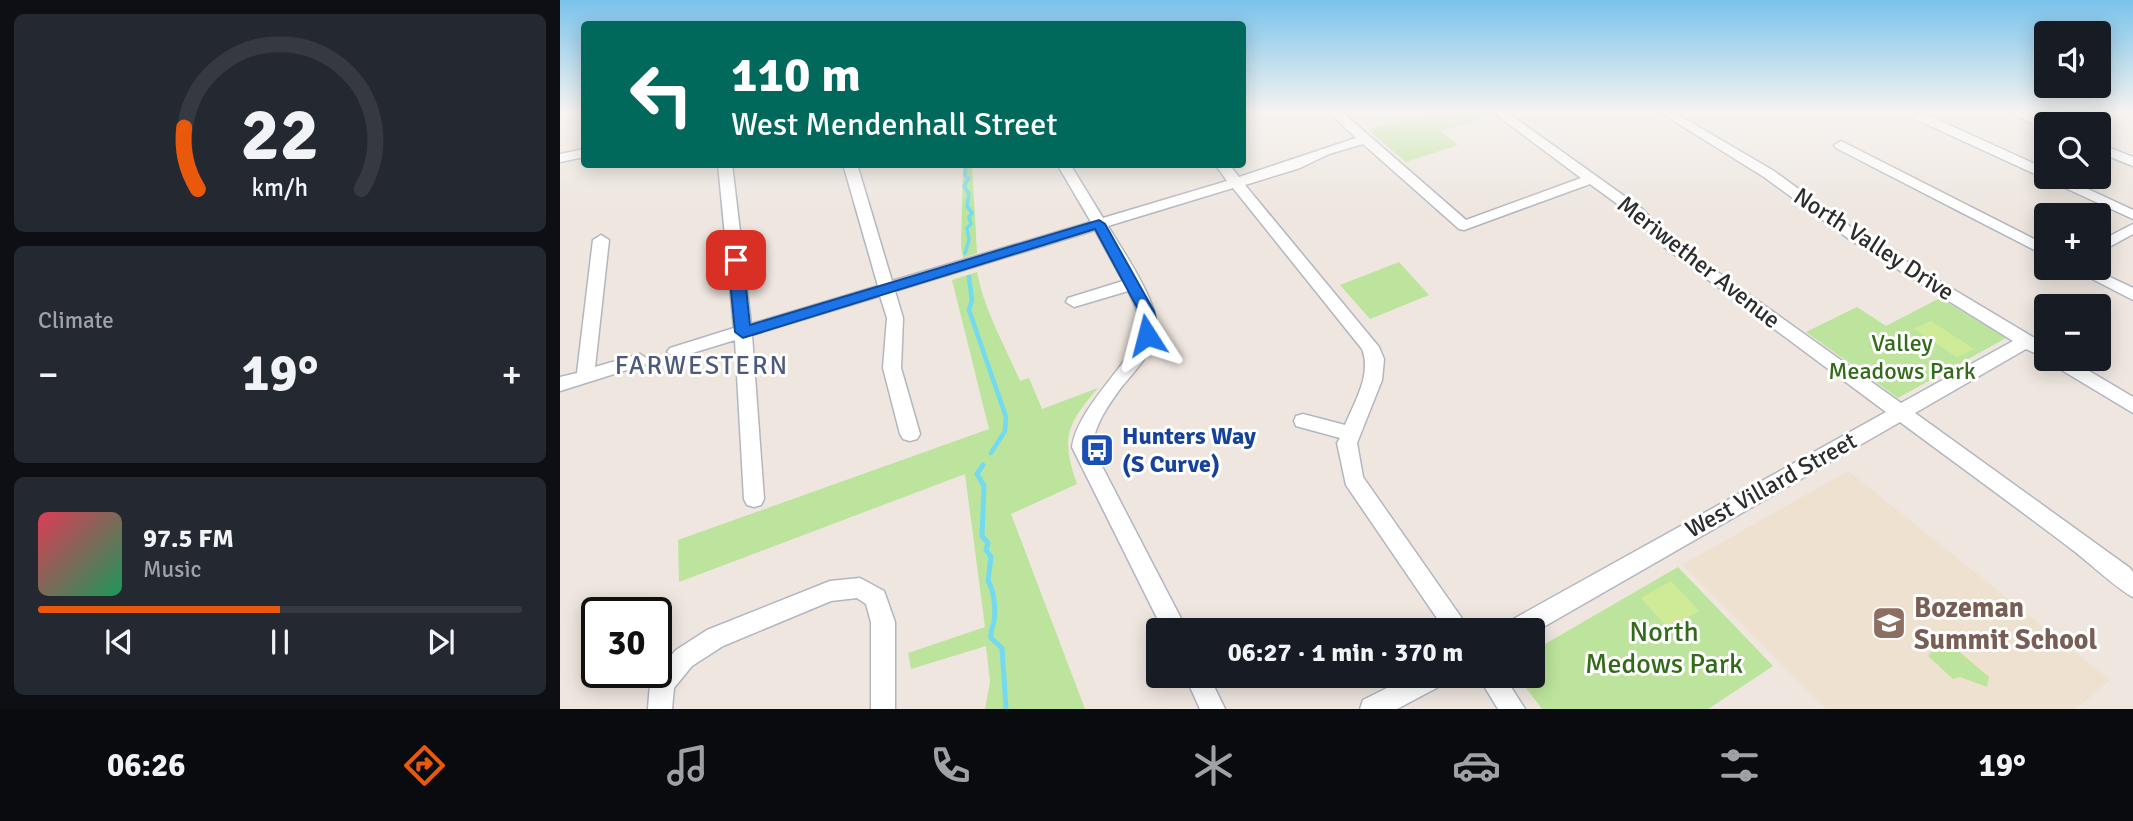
<!DOCTYPE html>
<meta charset="utf-8">
<style>
:root{--surface:#171b24;--page:#242831;--text:#f1f3f6;--muted:#9ea1a6;--line:#363941;--accent:#ea580c}
body{margin:0;font-family:Signika,sans-serif;background:var(--page);color:var(--text);height:100vh;display:flex;flex-direction:column;font-size:26px;white-space:nowrap}
*{box-sizing:border-box;margin:0}
p{font-size:23px;color:var(--muted)}
.icon{flex:none;width:38px;height:38px;fill:none;stroke:currentColor;stroke-width:2;stroke-linecap:round;stroke-linejoin:round}
.map{position:relative;flex:1;overflow:hidden}
.details{display:flex;flex-direction:column;gap:14px;padding:14px;background:#0d0f14;width:560px}
.details>*{flex:none}
.hud{position:absolute;left:21px;top:21px;width:665px;height:147px;border-radius:7px;box-shadow:0 4px 18px #0003;background:#00695c;color:#fff;overflow:hidden}
.fabs{position:absolute;left:1474px;top:21px;display:grid;gap:14px}
.fabs a{display:grid;place-items:center;width:77px;height:77px;border-radius:7px;background:var(--surface);box-shadow:0 4px 18px #0003;font-size:35px}
.speed{position:absolute;left:21px;top:597px;display:flex;gap:14px;font-size:35px;font-weight:700;text-align:center}
.speed>*{display:grid;place-content:center;width:91px;height:91px;border-radius:50%;background:var(--surface);box-shadow:0 4px 18px #0003;line-height:1}
.speed .limit{border:4px solid #111;border-radius:10px;background:#fff;color:#111}
.pin{position:absolute;display:grid;place-items:center;width:60px;height:60px;color:#fff;margin:-30px;border-radius:14px;box-shadow:0 4px 10px #0006}
.me{position:absolute;width:77px;margin:-38px;rotate:351deg;stroke-linejoin:round;filter:drop-shadow(0 0 5px #0008)}
.turn{display:flex;align-items:center;gap:24px;height:147px;padding:0 35px;font-size:32px}
.turn .icon{width:91px;height:91px;stroke-width:2.5}
.turn b{display:block;font-size:49px;line-height:60px}
.big{font-size:52px;font-weight:700;line-height:1.1}
.details .card{flex:1;display:flex;flex-direction:column;justify-content:center;gap:10px;min-width:0;padding:0 24px;border-radius:10px;background:var(--page)}
.details .dial{align-items:center;gap:0}
.dial svg{height:182px;overflow:visible;fill:none;stroke:var(--line);stroke-width:7;stroke-linecap:round;text-anchor:middle}
.dial text{fill:var(--text);stroke:none}
.song{display:flex;align-items:center;gap:21px}
.cover{width:84px;height:84px;border-radius:10px;background:linear-gradient(135deg,hsl(350 70% 55%),hsl(150 70% 35%))}
.played{height:7px;border-radius:4px;background:linear-gradient(90deg,var(--accent) 50%,var(--line) 50%)}
.keys{display:flex;justify-content:space-around;direction:ltr}
.heat{display:flex;justify-content:space-between;align-items:center;font-size:38px;direction:ltr}
.trip{position:absolute;left:586px;top:618px;width:399px;height:70px;border-radius:7px;background:var(--surface);box-shadow:0 4px 18px #0003;font-weight:700;line-height:70px;text-align:center}
.menu{display:flex;height:112px;justify-content:space-around;align-items:center;background:#090b0e;color:var(--muted)}
.menu .icon{width:49px;height:49px}
.menu .current{color:var(--accent)}
.menu b{font-size:32px;color:var(--text)}
main{display:flex;flex:1;min-height:0}
.map>svg:first-child{display:block}
.education{fill:#efe1cf}
.green{fill:#bce49c}
.pitch{fill:#d0eb98}
.lines{fill:none;stroke-linecap:round;stroke-linejoin:round}
.stream-far2{stroke:#73daef;stroke-width:3.5}
.stream-far1{stroke:#73daef;stroke-width:4.5}
.stream{stroke:#73daef;stroke-width:5}
.minor-casing{stroke:#b2b6c0;stroke-width:3}
.minor{fill:#fff;fill-rule:evenodd}
.route{fill:#1a73e8;stroke:#114b97;stroke-width:2}
.labels{text-anchor:middle;stroke-width:6;stroke-linejoin:round;paint-order:stroke}
.street-label{font-size:24px;fill:#2c2c2c;stroke:#fff}
.park-label{font-size:24px;fill:#336b1b;stroke:#fff}
.transit-label{font-size:24px;font-weight:bold;fill:#164399;stroke:#fff;text-anchor:start}
.neighbourhood-label{font-size:26px;letter-spacing:2px;fill:#4c5a7e;stroke:#fff}
.near-education-label{font-size:28px;font-weight:bold;fill:#785e54;stroke:#fff;text-anchor:start}
.near-park-label{font-size:28px;fill:#336b1b;stroke:#fff}
</style>
<main>
<section class="details">
<div class="card dial"><svg viewBox="0 0 100 80">
<path d="M14 69A42 42 0 1 1 86 69"/>
<path d="M14 69A42 42 0 0 1 8 42" stroke="#ea580c"/>
<text x="50" y="56" font-size="32" font-weight="700">22</text>
<text x="50" y="72" font-size="11">km/h</text>
</svg></div>
<div class="card"><p>Climate</p>
<div class="heat"><a>−</a><b class="big">19°</b><a>+</a></div>
</div>
<div class="card">
<div class="song"><i class="cover"></i><div><b>97.5 FM</b><p>Music</p></div></div>
<div class="played"></div>
<div class="keys"><svg class="icon" aria-label="previous" viewBox="0 0 24 24"><path d="M18 5L8 12l10 7zM5 5v14"/></svg><svg class="icon" aria-label="pause" viewBox="0 0 24 24"><path d="M8 5v14M16 5v14"/></svg><svg class="icon" aria-label="next" viewBox="0 0 24 24"><path d="M6 5l10 7-10 7zM19 5v14"/></svg></div>
</div>
</section>
<div class="map">
<svg width="1573" height="709" viewBox="0 0 1573 709">
<rect width="100%" height="100%" fill="#eee6df"/>
<!-- education -->
<path class="education" d="M1288 471 1550 680 1516 709H1266L1122 565Z"/>
<!-- green -->
<path class="green" d="M864 113H929L932 115 881 131 898 145 846 162 808 130Z
M403 165H412L417 253 403 258 401 246Z
M839 262 869 295 810 319 780 285Z
M417 272C425 313 444 343 460 381L469 378 482 409 538 388C506 425 501 438 517 484L451 514 525 709H425L430 682 426 646 351 669 348 653 425 627 405 474 119 582 118 540 429 429 392 280Z
M1380 298 1446 338 1338 398 1246 332 1297 307 1326 326Z
M1118 567 1213 666 1148 709H982L957 676H973V651Z
M1389 643 1429 677 1427 687 1400 677 1393 679 1368 656 1375 646Z"/>
<!-- pitch -->
<path class="pitch" d="M1371 321 1414 349 1397 357 1354 329Z
M1111 581 1139 611 1108 628 1081 598Z"/>
<g class="lines">
<!-- stream-far2 -->
<path class="stream-far2" d="M405 253 409 240 407 228 411 224 409 217 412 213 407 206 409 194 404 186 409 178 405 176 406 164"/>
<!-- stream-far1 -->
<path class="stream-far1" d="M409 277 412 300 409 310 446 417 445 431 431 453"/>
<!-- stream -->
<path class="stream" d="M423 465 417 474 424 486 422 536 428 543 426 550 431 557 428 581C434 590 436 610 434 621 433 628 430 630 431 638L442 648 446 709"/>
<!-- minor casing -->
<g class="minor-casing">
<path id="minor" d="M770 113H783L906 220 1021 178 934 113H948L1081 208 1114 241 1341 403 1453 341 1289 239 1204 177 1101 113H1115L1214 171 1299 233 1486 345 1487 359 1466 349 1355 413 1570 568 1573 572V597C1561 592 1527 561 1514 551 1456 507 1398 465 1340 422L973 633V630H944L948 622 1326 412 1104 247 1071 214 1030 184 904 230 899 229 803 144 769 154 740 168 685 185 819 347 824 359 822 380 797 443 803 477 910 630H885L786 485 777 443 780 438 736 426 734 421 736 416 743 414 785 425C795 401 812 374 802 349L673 188 548 226C562 250 603 308 596 334 591 355 573 373 560 389 547 407 535 424 532 447L627 630H603L512 447C519 402 581 355 581 326 580 314 573 301 568 291L514 307 506 302 508 298 563 281 535 230 335 291 343 318 341 368 360 434 357 439 350 441 343 439 340 434 323 368 327 318 320 296 192 335 204 499 201 505 194 507 187 505 184 499 175 340 116 358 107 352 110 348 174 328 158 164H172L191 324 318 286 283 164H297L332 281 531 222 497 164H510L543 218 667 181 655 164H669L679 177 796 138Z
M1355 113H1363L1486 169V177H1502L1573 210V219L1355 119Z
M1451 113H1467L1492 124H1486V129L1482 128Z
M1281 141 1486 245V256L1276 148 1274 145Z
M1538 143 1573 157V166L1538 152Z
M24 149V157L0 162V154Z
M1573 224V234L1538 253V242Z
M41 235 49 240 35 367 80 354 89 360 86 364 0 391V377L17 373 33 240Z
M1511 268H1531L1573 288V300Z
M1487 359H1509L1573 397V413L1490 363Z
M300 578 324 591 335 622V709H311V622L306 604 297 598 271 601 163 646 132 666 114 688 112 709H88L90 683 93 675 116 650 147 630 270 581Z
M625 676H649L665 709H640Z
M851 676H887L884 684 837 709H800L803 700Z
M918 676H944L965 709H938Z"/>
</g>
<!-- minor -->
<use href="#minor" class="minor"/>
</g>
<!-- sky -->
<linearGradient id="sky" x2="0" y2="1"><stop stop-color="#79c3eb"/><stop offset="0.53" stop-color="#f7f4f1"/><stop offset="1" stop-color="#f7f4f1" stop-opacity="0"/></linearGradient>
<rect width="1573" height="212" fill="url(#sky)"/>
<!-- route -->
<path class="route" d="M539 220 545 224 594 311 597 323 593 339H582L580 335 582 323 579 311 535 229 189 336 183 338 175 332 168 260 171 257H181L183 260 190 325Z"/>
<!-- icons -->
<defs>
<g id="bus-square" transform="scale(1.75)"><rect x="-9" y="-9" width="18" height="18" rx="4" fill="#1a4fb4" stroke="#fff"/><path d="M-5-6H5V4H4V6H2V4H-2V6H-4V4H-5ZM-3.5-4V0h7V-4ZM-3.5 1.2v1.5H-2V1.2ZM2 1.2v1.5H3.5V1.2Z" fill="#fff"/></g>
<g id="school-square" transform="scale(1.75)"><rect x="-9" y="-9" width="18" height="18" rx="4" fill="#8d6e63" stroke="#fff"/><path d="M0-5L7-2L0 1L-7-2ZM-4 1L0 2.5L4 1V4Q0 6-4 4Z" fill="#fff"/></g>
</defs>
<g fill-rule="evenodd">
<use href="#bus-square" x="537" y="450"/>
<use href="#school-square" x="1329" y="623"/>
</g>
<g class="labels">
<!-- street labels -->
<g class="street-label">
<text transform="translate(1314 244) rotate(33)" y="8">North Valley Drive</text>
<text transform="translate(1139 262) rotate(38)" y="8">Meriwether Avenue</text>
<text transform="translate(1211 485) rotate(-29)" y="8">West Villard Street</text>
</g>
<!-- park labels -->
<g class="park-label">
<text x="1342" y="351">Valley<tspan x="1342" dy="28">Meadows Park</tspan></text>
</g>
<!-- transit labels -->
<g class="transit-label">
<text x="562" y="444">Hunters Way<tspan x="562" dy="28">(S Curve)</tspan></text>
</g>
<!-- neighbourhood labels -->
<g class="neighbourhood-label">
<text x="142" y="374">FARWESTERN</text>
</g>
<!-- near-education labels -->
<g class="near-education-label">
<text x="1354" y="617">Bozeman<tspan x="1354" dy="32">Summit School</tspan></text>
</g>
<!-- near-park labels -->
<g class="near-park-label">
<text x="1104" y="641">North<tspan x="1104" dy="32">Medows Park</tspan></text>
</g>
</g>
</svg>
<div class="fabs">
<a><svg class="icon" aria-label="sound" viewBox="0 0 24 24"><path d="M4 9h4l5-4v14l-5-4H4zM17 9q2 3 0 6"/></svg></a>
<a><svg class="icon" aria-label="search" viewBox="0 0 24 24"><circle cx="10" cy="10" r="6"/><path d="M15 15l6 6"/></svg></a>
<a>+</a>
<a>−</a>
</div>
<div class="speed"><div class="limit">30</div></div>
<div class="pin" style="left:176px;top:260px;background:#d93025"><svg class="icon" aria-label="arrive" viewBox="0 0 24 24"><path d="M6 21V4h12l-3 4 3 4H6"/></svg></div>
<svg class="me" style="left:587px;top:335px" viewBox="-20 -20 40 40"><path d="M0-17L14 15 0 8-14 15z" fill="#1a73e8" stroke="#fff" stroke-width="4"/></svg>
<div class="trip">06:27 · 1 min · 370 m</div>
<div class="hud">
<div class="turn"><svg class="icon" aria-label="left" viewBox="0 0 24 24"><path d="M17 20v-9H6M10 6l-5 5 5 5"/></svg><div><b>110 m</b>West Mendenhall Street</div></div>
</div>
</div>
</main>
<nav class="menu">
<b>06:26</b>
<svg class="icon current" aria-label="directions" viewBox="0 0 24 24"><path d="M12 3l9 9-9 9-9-9zM9 14v-3h6M13 9l2 2-2 2"/></svg>
<svg class="icon" aria-label="music" viewBox="0 0 24 24"><path d="M9 18V5l10-2v13"/><circle cx="6" cy="18" r="3"/><circle cx="16" cy="16" r="3"/></svg>
<svg class="icon" aria-label="phone" viewBox="0 0 24 24"><path d="M5 4h4l2 5-3 2q2 4 5 5l2-3 5 2v4C11 20 4 13 5 4z"/></svg>
<svg class="icon" aria-label="climate" viewBox="0 0 24 24"><path d="M12 3v18M4 7l16 10M4 17L20 7"/></svg>
<svg class="icon" aria-label="car" viewBox="0 0 24 24"><path d="M5 17H2v-5l4-1 3-4h7l3 4 3 1v5h-3M9 17h6M6 11h13"/><circle cx="7" cy="17" r="2"/><circle cx="17" cy="17" r="2"/></svg>
<svg class="icon" aria-label="filters" viewBox="0 0 24 24"><path d="M4 7h16M4 17h16"/><circle cx="9" cy="7" r="2"/><circle cx="15" cy="17" r="2"/></svg>
<b>19°</b>
</nav>
